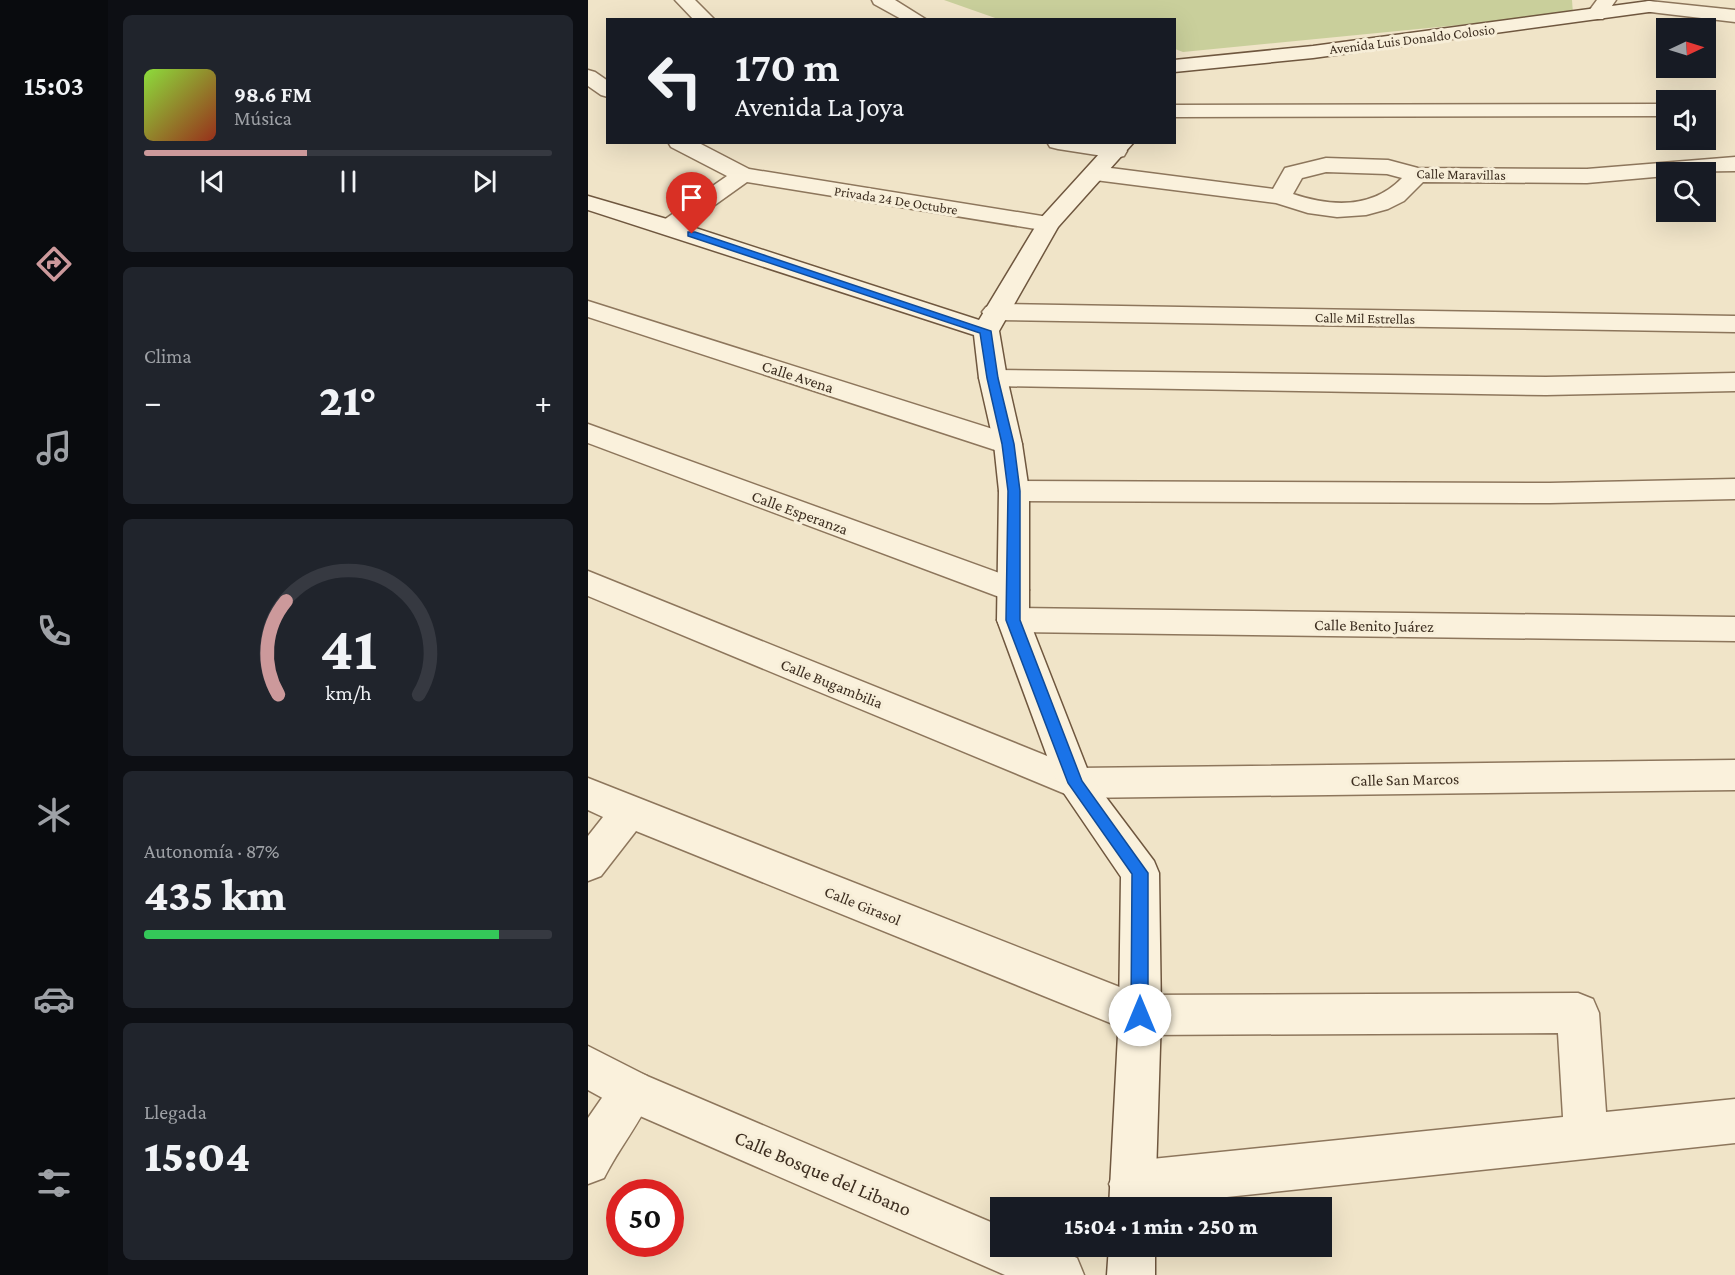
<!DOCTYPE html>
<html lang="es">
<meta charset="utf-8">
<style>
:root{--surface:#171b24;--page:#20242c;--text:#f1f3f6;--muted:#9ea1a6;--line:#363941;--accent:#cc999b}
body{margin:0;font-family:"Crimson Pro",serif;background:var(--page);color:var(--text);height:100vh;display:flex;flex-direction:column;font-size:22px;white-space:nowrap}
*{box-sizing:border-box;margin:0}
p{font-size:20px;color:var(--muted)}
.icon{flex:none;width:33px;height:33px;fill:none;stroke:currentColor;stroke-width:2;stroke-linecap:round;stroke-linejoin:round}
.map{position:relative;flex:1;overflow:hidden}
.sheet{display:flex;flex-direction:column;gap:15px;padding:15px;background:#0d0f14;width:480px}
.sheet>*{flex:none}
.top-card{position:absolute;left:18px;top:18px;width:570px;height:126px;border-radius:0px;box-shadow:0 6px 24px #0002;background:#171b24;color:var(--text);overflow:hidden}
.needle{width:39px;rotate:86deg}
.buttons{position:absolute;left:1068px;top:18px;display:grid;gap:12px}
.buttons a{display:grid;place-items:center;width:60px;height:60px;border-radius:0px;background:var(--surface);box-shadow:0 6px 24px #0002;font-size:30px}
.speed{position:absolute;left:18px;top:1179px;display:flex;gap:12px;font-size:30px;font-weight:700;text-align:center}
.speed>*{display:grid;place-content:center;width:78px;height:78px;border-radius:50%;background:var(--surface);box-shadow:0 6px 24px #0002;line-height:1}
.speed .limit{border:9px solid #d22;background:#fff;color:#111}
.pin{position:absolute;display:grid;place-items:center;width:51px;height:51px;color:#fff;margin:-62px -26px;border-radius:50% 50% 50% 0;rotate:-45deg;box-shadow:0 0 6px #0007}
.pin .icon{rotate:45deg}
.me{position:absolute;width:66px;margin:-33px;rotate:0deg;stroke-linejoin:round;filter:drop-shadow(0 0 4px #0008)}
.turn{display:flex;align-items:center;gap:21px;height:126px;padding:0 30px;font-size:27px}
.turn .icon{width:78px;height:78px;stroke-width:2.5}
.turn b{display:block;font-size:42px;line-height:51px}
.big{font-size:45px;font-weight:800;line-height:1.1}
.sheet .card{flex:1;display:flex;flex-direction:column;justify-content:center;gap:9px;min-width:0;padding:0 21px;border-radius:9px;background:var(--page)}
.sheet .dial{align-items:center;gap:0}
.dial svg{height:156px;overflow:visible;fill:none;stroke:var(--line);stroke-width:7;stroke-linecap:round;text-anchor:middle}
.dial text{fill:var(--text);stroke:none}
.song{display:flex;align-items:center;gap:18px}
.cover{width:72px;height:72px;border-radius:9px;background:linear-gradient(135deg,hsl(90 70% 55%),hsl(10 70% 35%))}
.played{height:6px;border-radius:3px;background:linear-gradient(90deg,var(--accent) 40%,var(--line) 40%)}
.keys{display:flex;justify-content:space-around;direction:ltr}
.heat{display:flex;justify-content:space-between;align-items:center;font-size:33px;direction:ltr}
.charge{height:9px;border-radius:4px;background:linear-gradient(90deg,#34c759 87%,var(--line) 0)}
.trip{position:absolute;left:402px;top:1197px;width:342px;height:60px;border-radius:0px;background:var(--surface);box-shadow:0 6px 24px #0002;font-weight:800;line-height:60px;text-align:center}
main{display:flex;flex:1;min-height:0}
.tabs{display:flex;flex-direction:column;width:108px;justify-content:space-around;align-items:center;background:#090b0e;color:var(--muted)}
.tabs .icon{width:42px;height:42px}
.tabs .on{color:var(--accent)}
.tabs b{font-size:27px;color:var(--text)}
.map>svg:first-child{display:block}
.green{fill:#c9cf9b}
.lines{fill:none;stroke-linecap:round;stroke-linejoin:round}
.minor-casing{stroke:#8d765c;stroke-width:3}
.tertiary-casing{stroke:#8d765c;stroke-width:3}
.secondary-casing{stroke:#6f573f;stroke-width:3}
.minor{fill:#faf1dc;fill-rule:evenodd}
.tertiary{fill:#faf1dc;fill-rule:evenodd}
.secondary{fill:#faf1dc;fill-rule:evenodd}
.route{fill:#1a73e8;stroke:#114b97;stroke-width:1.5}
.labels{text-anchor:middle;stroke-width:6;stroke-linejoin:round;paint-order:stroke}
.far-street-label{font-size:14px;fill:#3d2e20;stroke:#f7eed8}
.street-label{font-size:16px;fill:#3d2e20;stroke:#f7eed8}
.near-street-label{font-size:20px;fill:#3d2e20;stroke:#f7eed8}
</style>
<main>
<nav class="tabs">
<b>15:03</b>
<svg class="icon on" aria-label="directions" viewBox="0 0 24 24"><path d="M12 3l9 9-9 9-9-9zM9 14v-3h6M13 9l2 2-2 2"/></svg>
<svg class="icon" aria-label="music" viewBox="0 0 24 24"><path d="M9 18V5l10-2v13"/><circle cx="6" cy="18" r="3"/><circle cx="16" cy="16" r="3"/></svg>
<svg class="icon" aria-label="phone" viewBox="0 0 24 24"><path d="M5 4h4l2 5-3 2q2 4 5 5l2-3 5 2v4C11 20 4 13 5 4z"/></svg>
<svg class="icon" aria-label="climate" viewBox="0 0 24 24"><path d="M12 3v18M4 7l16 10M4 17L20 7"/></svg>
<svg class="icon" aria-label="car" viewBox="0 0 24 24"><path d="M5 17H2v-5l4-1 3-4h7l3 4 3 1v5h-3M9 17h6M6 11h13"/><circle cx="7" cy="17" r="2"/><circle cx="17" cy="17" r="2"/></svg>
<svg class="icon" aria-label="filters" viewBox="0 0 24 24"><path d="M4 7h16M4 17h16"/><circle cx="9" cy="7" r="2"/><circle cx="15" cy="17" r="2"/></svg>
</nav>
<section class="sheet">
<div class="card">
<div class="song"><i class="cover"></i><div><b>98.6 FM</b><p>Música</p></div></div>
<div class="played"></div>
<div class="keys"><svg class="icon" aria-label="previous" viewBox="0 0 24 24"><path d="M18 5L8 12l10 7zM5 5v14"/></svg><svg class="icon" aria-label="pause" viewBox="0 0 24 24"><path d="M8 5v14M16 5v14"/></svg><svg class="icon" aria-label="next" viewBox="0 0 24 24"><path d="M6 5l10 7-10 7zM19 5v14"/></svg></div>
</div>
<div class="card"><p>Clima</p>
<div class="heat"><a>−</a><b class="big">21°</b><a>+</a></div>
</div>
<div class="card dial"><svg viewBox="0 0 100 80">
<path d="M14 69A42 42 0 1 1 86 69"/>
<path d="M14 69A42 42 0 0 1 18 21" stroke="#cc999b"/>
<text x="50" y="56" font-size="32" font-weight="700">41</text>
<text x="50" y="72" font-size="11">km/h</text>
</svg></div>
<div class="card"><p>Autonomía · 87%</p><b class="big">435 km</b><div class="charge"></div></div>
<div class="card"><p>Llegada</p><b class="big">15:04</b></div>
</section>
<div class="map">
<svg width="1147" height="1275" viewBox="0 0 1147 1275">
<rect width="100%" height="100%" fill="#f0e4c8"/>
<!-- green -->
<path class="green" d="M356 0H984L985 14 595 52 587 49 586 20 410 19Z"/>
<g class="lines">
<!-- minor casing -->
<g class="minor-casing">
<path id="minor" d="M87 0H107L127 20H106Z
M284 0H307L339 20H315L286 4Z
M1009 0H1028L1015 19H1001L998 15Z
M0 70 7 72 20 81V97L13 95 0 86Z
M1078 104V116L586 117V105Z
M80 142H109L161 169 460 217 468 219 472 224 468 229 460 231 159 182 89 232 81 234 73 232 69 227 73 222 139 176 83 147Z
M459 142H516L536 146 539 151 536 156 528 158 470 149 462 147Z
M1147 157V171L1078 172V176L999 183 835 182 816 201 800 209 778 215 749 217 720 213 688 203 507 180 499 178 496 173 499 168 507 166 685 189 697 168 738 158 800 160 830 168 999 169ZM738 172 799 174 814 178C784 209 744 207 705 194L714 178Z
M0 301 430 437 434 444 430 451 420 453 410 451 0 317Z
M407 304 1147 316V332L407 320 398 317 394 312 398 307Z
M405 370 958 377 1147 373V391L958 395 405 386 395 384 391 378 395 372Z
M0 424 436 582 441 590 436 598 425 602 414 598 0 443Z
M1147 479V499L962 503 426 501 415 498 411 491 415 484 426 481 962 483Z
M0 571 489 768 1147 760V790L487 798 0 596Z
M425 608 1147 617V641L425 632 413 629 409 620 413 611Z
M0 778 552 995 990 993 1005 999 1011 1013 1018 1112 1147 1099V1143L544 1207 528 1200 521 1184 528 1168 544 1161 975 1117 970 1033 552 1035 48 831 13 876 0 881V836L15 817 0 810Z
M44 1070 59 1076 66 1091C53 1122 31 1148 16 1178L0 1184V1118L29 1076Z"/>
</g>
<!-- tertiary casing -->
<g class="tertiary-casing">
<path id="tertiary" d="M1061 1 1147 10V22L1054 11 1052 7 1054 3Z
M0 1046 59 1076 412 1226V1246H461L489 1258 496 1275H417L29 1106 0 1090Z"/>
</g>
<!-- secondary casing -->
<g class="secondary-casing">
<path id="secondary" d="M1061 1 1068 3 1070 7 1068 11 725 58 586 72V60L725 46Z
M522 142H546L470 227 411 331 419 378 434 444 441 491V620L502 776 566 861 571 873 573 1015 567 1208H521L531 1015 533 877 469 783 409 620 411 491 406 444 391 378 386 335 0 210V196L89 222 391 320 452 219Z
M521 1246H567V1275H519Z"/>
</g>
<!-- minor -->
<use href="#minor" class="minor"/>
<!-- tertiary -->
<use href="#tertiary" class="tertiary"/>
<!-- secondary -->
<use href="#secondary" class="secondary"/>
</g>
<!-- route -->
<path class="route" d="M100 232H107L403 331 410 378 426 444 432 491V620L494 781 560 873V1015L558 1021 552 1023 546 1021 543 1015 544 874 480 783 418 620 420 491 414 444 399 378 392 333 100 236Z"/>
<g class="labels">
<!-- far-street labels -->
<g class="far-street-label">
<text transform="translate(824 39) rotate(-7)" y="5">Avenida Luis Donaldo Colosio</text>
<text transform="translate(873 174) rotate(1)" y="5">Calle Maravillas</text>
<text transform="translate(308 200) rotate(9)" y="5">Privada 24 De Octubre</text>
<text transform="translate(777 318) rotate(1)" y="5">Calle Mil Estrellas</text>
</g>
<!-- street labels -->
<g class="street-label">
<text transform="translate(210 376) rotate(18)" y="6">Calle Avena</text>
<text transform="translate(212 512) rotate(20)" y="6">Calle Esperanza</text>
<text transform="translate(786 625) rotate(1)" y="6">Calle Benito Juárez</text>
<text transform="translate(244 683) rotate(22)" y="6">Calle Bugambilia</text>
<text transform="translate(817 779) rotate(-1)" y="6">Calle San Marcos</text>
<text transform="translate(275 905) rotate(22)" y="6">Calle Girasol</text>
</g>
<!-- near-street labels -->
<g class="near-street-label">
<text transform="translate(235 1173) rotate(23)" y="7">Calle Bosque del Libano</text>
</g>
</g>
</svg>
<div class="buttons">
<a><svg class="needle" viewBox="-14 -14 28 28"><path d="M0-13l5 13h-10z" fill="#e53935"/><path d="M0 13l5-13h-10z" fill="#9ea1a6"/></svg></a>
<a><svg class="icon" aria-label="sound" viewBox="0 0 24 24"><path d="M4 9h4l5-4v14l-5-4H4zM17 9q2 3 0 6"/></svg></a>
<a><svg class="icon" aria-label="search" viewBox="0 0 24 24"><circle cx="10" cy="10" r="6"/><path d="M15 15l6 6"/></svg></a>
</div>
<div class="speed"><div class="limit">50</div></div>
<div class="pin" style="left:104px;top:234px;background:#d93025"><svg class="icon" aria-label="arrive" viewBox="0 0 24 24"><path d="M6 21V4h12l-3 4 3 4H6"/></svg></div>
<svg class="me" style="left:552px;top:1015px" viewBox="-20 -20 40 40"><circle r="19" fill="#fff"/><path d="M0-13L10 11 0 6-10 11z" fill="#1a73e8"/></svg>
<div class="trip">15:04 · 1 min · 250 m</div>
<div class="top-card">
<div class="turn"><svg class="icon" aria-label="left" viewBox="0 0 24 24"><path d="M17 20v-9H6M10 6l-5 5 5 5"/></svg><div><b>170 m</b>Avenida La Joya</div></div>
</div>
</div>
</main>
